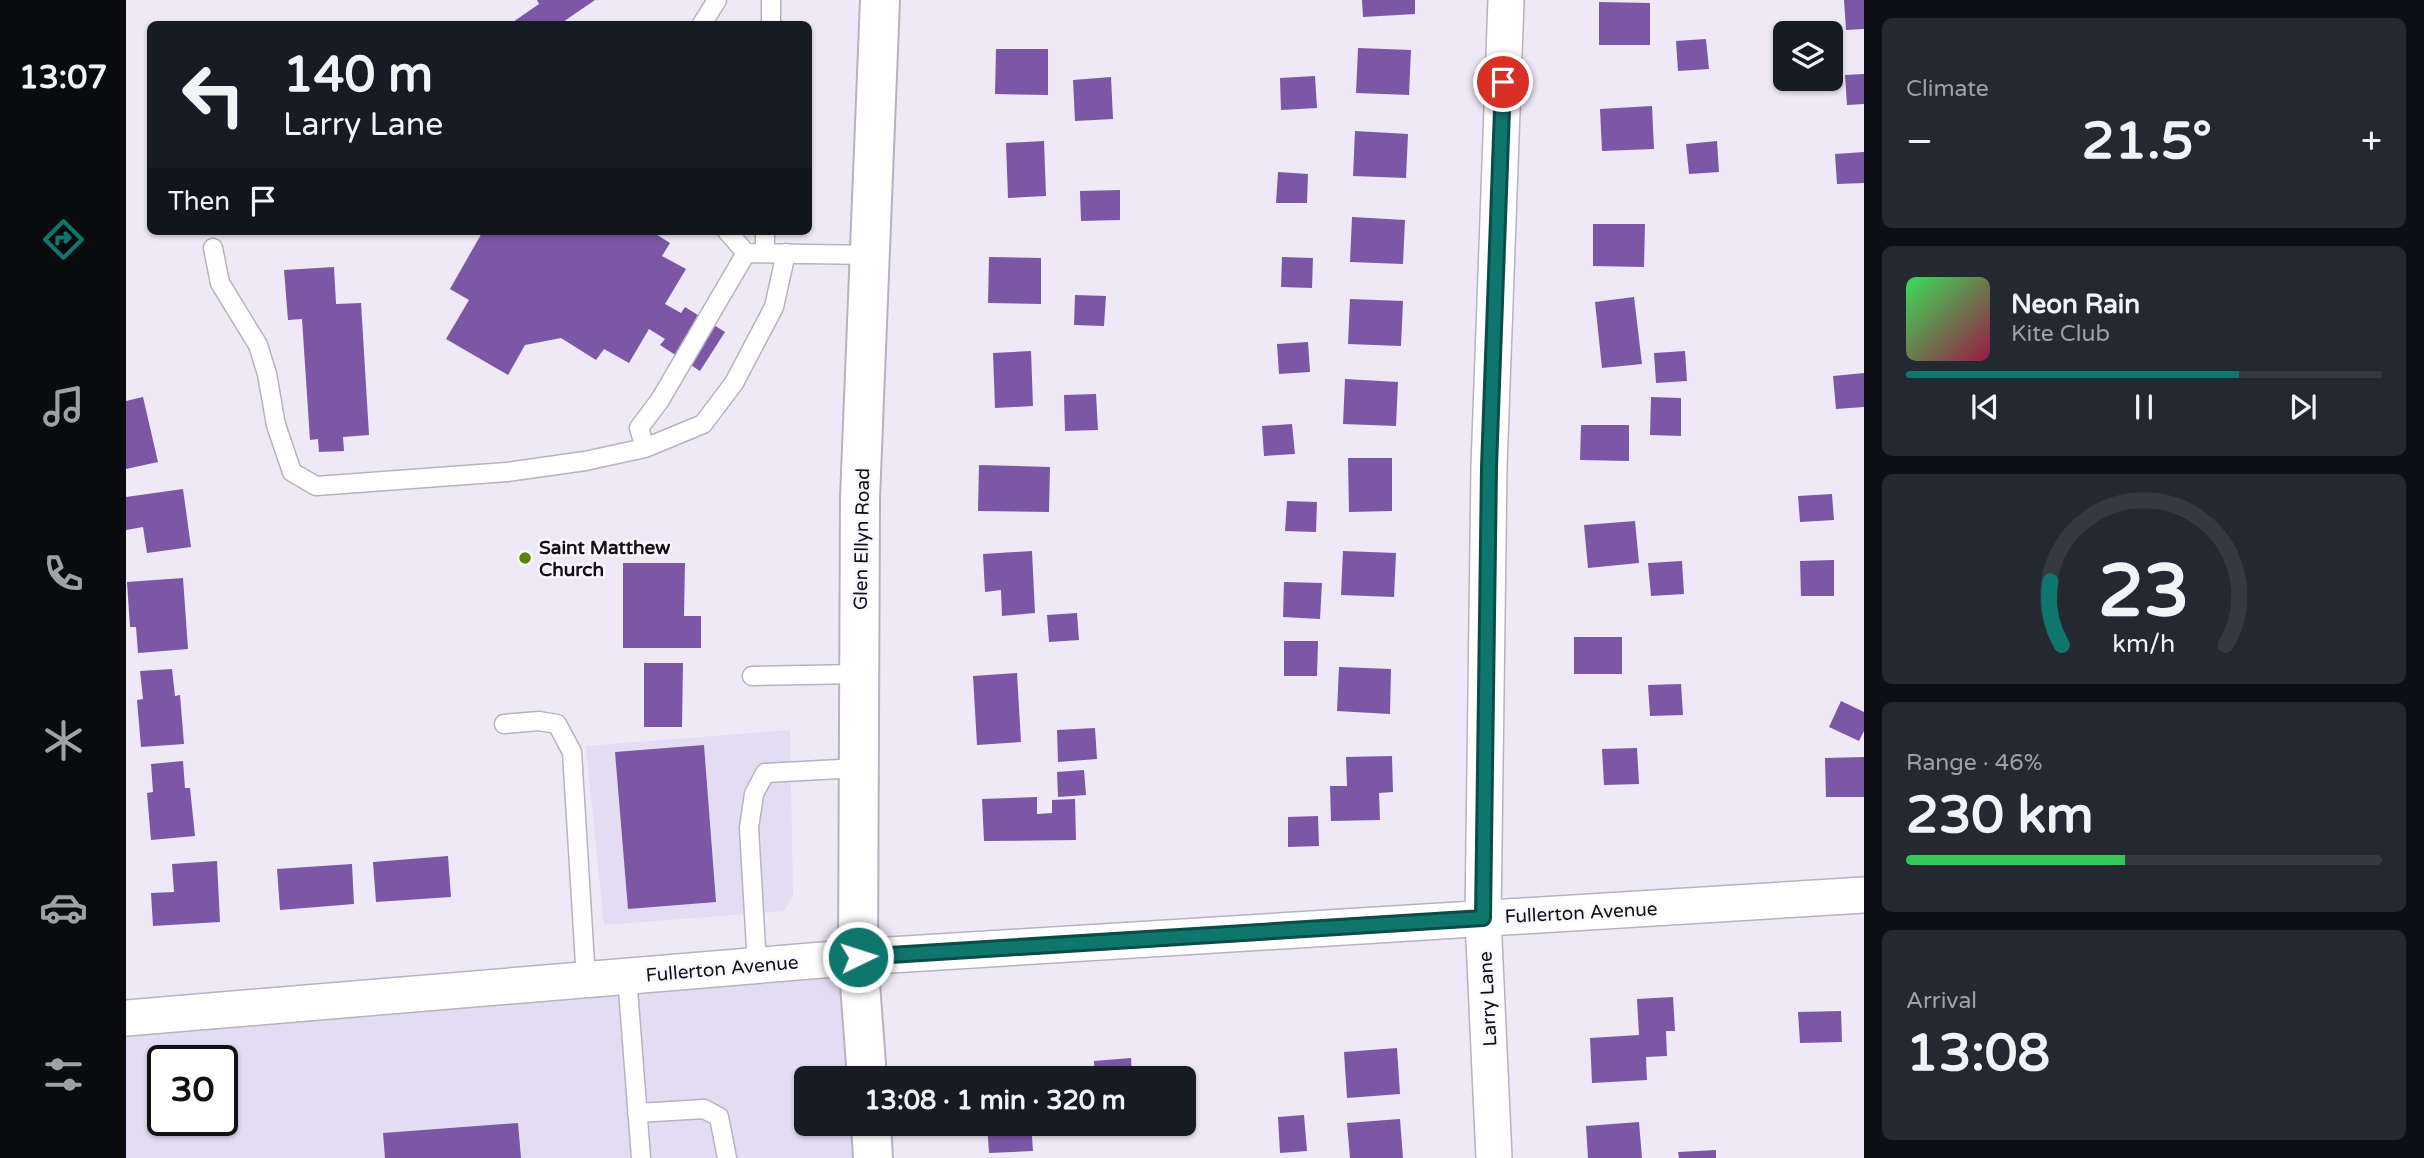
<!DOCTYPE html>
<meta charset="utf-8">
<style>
:root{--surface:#171b24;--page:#242831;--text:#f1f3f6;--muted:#9ea1a6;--line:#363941;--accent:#0f766e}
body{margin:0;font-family:"Varela Round",sans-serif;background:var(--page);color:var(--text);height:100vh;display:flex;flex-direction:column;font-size:26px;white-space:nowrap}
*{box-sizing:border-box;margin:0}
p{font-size:23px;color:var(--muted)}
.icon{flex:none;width:38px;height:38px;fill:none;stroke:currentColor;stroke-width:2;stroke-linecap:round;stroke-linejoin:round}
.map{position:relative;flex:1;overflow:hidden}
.details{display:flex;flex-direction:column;gap:18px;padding:18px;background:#0d0f14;width:560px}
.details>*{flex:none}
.guide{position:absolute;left:21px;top:21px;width:665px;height:214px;border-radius:10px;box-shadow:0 2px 5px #0004;background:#171b24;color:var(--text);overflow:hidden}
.tools{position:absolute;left:1647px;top:21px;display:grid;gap:14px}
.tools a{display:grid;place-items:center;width:70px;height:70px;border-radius:10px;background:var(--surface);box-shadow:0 2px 5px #0004;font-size:35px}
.speed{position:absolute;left:21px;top:1045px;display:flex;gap:14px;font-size:35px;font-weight:700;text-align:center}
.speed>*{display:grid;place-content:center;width:91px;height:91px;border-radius:50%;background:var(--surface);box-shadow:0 2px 5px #0004;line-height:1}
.speed .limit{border:4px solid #111;border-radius:10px;background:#fff;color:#111}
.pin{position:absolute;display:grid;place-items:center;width:60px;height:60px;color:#fff;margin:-30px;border:4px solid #fff;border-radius:50%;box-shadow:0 2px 7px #0007}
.me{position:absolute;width:77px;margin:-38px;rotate:86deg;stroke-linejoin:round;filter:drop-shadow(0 0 5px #0008)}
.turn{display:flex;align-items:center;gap:24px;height:147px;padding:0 21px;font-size:32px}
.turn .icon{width:91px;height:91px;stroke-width:2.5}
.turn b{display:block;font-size:49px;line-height:60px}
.then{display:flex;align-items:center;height:66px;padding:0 21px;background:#0003;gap:14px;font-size:26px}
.big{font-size:52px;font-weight:800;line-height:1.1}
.details .tile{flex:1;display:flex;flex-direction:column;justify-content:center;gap:10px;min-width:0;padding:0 24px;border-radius:10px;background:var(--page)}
.details .dial{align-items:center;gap:0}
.dial svg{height:182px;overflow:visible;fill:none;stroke:var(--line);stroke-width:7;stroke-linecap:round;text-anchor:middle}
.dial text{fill:var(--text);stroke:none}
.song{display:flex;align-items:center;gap:21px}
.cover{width:84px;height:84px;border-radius:10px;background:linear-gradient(135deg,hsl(130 70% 55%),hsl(340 70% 35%))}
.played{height:7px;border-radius:4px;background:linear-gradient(90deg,var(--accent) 70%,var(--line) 70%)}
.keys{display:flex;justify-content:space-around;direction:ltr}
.heat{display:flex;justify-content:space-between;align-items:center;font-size:38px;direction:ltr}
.charge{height:10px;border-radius:5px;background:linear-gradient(90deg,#34c759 46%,var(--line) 0)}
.trip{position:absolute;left:668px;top:1066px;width:402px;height:70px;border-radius:10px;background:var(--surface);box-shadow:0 2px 5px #0004;font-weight:800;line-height:70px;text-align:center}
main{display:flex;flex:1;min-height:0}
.tab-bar{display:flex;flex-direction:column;width:126px;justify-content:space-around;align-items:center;background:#090b0e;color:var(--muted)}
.tab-bar .icon{width:49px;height:49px}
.tab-bar .on{color:var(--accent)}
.tab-bar b{font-size:32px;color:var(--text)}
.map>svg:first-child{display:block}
.built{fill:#e4dcf2;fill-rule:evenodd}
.building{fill:#7b57a6}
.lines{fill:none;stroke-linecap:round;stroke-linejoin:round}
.service-casing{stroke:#b7b2c0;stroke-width:21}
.minor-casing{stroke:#b7b2c0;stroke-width:38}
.tertiary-casing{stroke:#b7b2c0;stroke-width:42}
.service{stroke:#fff;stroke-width:18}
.minor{stroke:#fff;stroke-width:35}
.tertiary{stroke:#fff;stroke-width:38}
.route-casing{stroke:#0a4d48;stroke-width:18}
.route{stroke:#0f766e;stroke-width:12}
.poi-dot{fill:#5e8406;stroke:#faf7fe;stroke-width:2.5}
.labels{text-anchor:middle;stroke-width:5;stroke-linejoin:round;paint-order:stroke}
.street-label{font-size:19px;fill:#121015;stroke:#faf7fe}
.poi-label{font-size:19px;font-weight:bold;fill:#121015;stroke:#faf7fe;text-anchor:start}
</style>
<main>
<nav class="tab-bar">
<b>13:07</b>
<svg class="icon on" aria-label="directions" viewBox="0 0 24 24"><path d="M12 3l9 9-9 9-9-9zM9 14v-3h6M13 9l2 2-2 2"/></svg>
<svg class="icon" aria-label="music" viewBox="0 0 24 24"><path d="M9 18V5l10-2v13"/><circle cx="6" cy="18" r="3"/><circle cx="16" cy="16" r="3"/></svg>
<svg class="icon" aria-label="phone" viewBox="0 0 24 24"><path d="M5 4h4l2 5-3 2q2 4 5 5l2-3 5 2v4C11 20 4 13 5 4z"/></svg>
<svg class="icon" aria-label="climate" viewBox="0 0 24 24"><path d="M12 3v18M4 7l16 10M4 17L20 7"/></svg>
<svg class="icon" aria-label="car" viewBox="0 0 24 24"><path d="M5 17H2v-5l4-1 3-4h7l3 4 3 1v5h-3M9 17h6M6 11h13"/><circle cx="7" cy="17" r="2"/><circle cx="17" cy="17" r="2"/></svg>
<svg class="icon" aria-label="filters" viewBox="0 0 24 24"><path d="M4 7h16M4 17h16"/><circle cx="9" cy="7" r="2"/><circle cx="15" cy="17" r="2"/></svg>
</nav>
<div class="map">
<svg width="1738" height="1158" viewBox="0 0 1738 1158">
<rect width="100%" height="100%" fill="#eee8f7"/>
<!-- built -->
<path class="built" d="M664 730 667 896 658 911 478 925 460 746Z
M717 973 725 1078H681V1124H729L731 1158H0V1033ZM37 1060H96V1120H37Z"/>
<!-- building -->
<path class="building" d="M411 0H469L434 24H384L413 4Z
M1236 0H1289V14L1237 17Z
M1718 0H1738V29L1720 30Z
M1473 2 1524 3V45H1473Z
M1580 39 1583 69 1552 71 1550 41Z
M1232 48 1285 50 1283 95 1230 93Z
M870 49H922V95L869 94Z
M1738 74V104L1721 105 1719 75Z
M1189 76 1191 108 1155 110 1154 78Z
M985 77 987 119 949 121 947 80Z
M1526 106 1528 149 1476 151 1474 109Z
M1229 131 1282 134 1280 178 1227 176Z
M918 141 920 196 882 198 880 143Z
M1591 141 1593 172 1563 174 1560 144Z
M1738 152V183L1711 184 1709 154Z
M1152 172 1182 174 1181 203H1150Z
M994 190V220L955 221 954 191Z
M1226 217 1279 220 1277 264 1224 262Z
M1467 224H1519L1518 267 1467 266Z
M357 231H525L544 243 536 256 560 269 539 304 555 313 559 307 599 332 574 371 534 345 539 339 523 329 503 363 478 349 470 360 435 338 399 345 382 375 320 339 343 300 324 289Z
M863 257 915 258V304L862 303Z
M1156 257 1187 258 1186 288 1155 287Z
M208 267 210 304 235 303 243 435 217 437 218 451 193 452 192 439 184 440 176 319 162 320 158 270Z
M949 295 980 296 978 326 948 325Z
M1508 297 1516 364 1476 368 1469 302Z
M1224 299 1277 301 1275 346 1222 344Z
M1182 342 1184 372 1153 374 1151 344Z
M905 351 907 406 869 408 867 353Z
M1559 351 1561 381 1530 383 1528 353Z
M1738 373V407L1710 409 1707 376Z
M1219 379 1272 382 1270 426 1217 424Z
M970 394 972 430 939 431 938 395Z
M17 397 32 462 0 469V401Z
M1525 397 1555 398V436L1524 435Z
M1166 424 1169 454 1138 456 1136 426Z
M1455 425H1503V461L1454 460Z
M1222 458H1266V511L1223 512Z
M853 465 924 467 923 512 852 511Z
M57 489 65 547 21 553 17 527 0 530V497Z
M1706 494 1708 520 1674 522 1672 496Z
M1161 501 1191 502 1190 532 1159 531Z
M1509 521 1513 563 1462 568 1458 525Z
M906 551 909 613 876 616 875 590 859 592 857 554Z
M1217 551 1270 553 1268 597 1215 595Z
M1708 560V596H1675L1674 561Z
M1556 561 1558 594 1525 596 1522 563Z
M497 563H559L558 616H575V648H497Z
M57 578 62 649 12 653 10 627H4L1 582Z
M1158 582 1196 583 1194 619 1157 617Z
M951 613 953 640 923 642 921 615Z
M1448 637H1496V674H1448Z
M1158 641H1192L1191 676H1158Z
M518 663H557L556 727H518Z
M1213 667 1265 669 1264 714 1211 711Z
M46 669 49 696 54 695 58 744 15 747 11 700 17 699 14 671Z
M891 673 895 742 851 745 847 676Z
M1555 684 1557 715 1524 716 1522 685Z
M1715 701 1738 712V731L1733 741 1703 727Z
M969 728 971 759 932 762 931 730Z
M578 745 590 902 502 909 489 752Z
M1511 748 1513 784 1478 785 1476 749Z
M1266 756 1267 792 1253 793 1254 820 1205 821 1204 786H1221L1220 757Z
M1738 757V797H1700L1699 758Z
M57 761 59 788H64L69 836 25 840 21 793 27 792 25 764Z
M958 770 960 795 932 797 931 772Z
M911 797V814L926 813V800L949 799 950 840 858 841 856 799Z
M1192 816 1193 846 1162 847V817Z
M322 856 325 897 250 902 247 862Z
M91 861 94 922 27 926 25 893 48 892 46 864Z
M226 864 228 904 154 910 151 869Z
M1547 997 1549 1031H1540L1541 1056 1520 1057 1521 1080 1466 1083 1464 1038 1513 1035 1511 999Z
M1715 1011 1716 1042 1674 1043 1672 1012Z
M1271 1048 1274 1094 1221 1098 1218 1052Z
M1005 1058 1006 1078H969L968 1061Z
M1178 1115 1181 1151 1154 1153 1152 1117Z
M1274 1119 1277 1158H1224L1221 1123Z
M1513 1122 1516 1158H1462L1460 1126Z
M392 1123 395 1158H259L257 1133Z
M861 1124H919L920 1135 906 1136 907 1151 863 1153Z
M1590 1150V1158H1553L1552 1152Z"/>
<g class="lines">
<!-- service casing -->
<g class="service-casing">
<path id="service" d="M576 24 591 0
M645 24V0
M601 231 620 253 744 255
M87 248 94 283 132 345 141 374 150 425 166 472 190 486 381 472 459 461 519 448 577 424 608 383 648 307 660 253
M639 253V231
M519 448 513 428 534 400 620 253
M626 676 734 674
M378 724 413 721 431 724 446 752 460 980
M631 965 623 828 628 794 639 773 733 768
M501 976 515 1158
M511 1113 578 1109 593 1117 601 1158"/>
</g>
<!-- minor casing -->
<g class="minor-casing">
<path id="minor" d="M0 1018 732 957 1738 895
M1368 1158 1357 918 1363 467 1380 0"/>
</g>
<!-- tertiary casing -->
<g class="tertiary-casing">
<path id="tertiary" d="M741 1078 732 957 734 498 754 0
M745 1124 747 1158"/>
</g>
<!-- service -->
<use href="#service" class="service"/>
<!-- minor -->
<use href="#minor" class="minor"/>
<!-- tertiary -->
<use href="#tertiary" class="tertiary"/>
</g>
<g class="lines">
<!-- route casing -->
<g class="route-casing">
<path id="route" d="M732 957 1357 918 1363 467 1377 82"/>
</g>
<!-- route -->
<use href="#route" class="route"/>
</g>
<!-- markers -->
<circle class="poi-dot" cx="399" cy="558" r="7"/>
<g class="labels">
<!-- street labels -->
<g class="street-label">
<text transform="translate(735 539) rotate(-89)" y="7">Glen Ellyn Road</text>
<text transform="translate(1455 912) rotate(-3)" y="7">Fullerton Avenue</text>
<text transform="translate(596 968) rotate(-5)" y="7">Fullerton Avenue</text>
<text transform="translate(1361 999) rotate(-93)" y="7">Larry Lane</text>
</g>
<!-- poi labels -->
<g class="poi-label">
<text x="413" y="554">Saint Matthew<tspan x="413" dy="22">Church</tspan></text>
</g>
</g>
</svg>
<div class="tools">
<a><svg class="icon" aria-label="layers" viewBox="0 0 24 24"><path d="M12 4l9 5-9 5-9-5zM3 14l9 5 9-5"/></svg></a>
</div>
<div class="speed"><div class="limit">30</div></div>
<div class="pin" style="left:1377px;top:82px;background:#d93025"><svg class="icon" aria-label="arrive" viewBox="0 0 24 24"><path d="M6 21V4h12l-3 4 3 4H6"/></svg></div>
<svg class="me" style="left:732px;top:957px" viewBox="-20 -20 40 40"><circle r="17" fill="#0f766e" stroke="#fff" stroke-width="3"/><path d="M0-11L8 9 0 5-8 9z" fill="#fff"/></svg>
<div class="trip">13:08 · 1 min · 320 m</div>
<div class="guide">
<div class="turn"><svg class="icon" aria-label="left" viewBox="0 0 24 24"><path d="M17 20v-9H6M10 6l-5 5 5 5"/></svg><div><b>140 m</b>Larry Lane</div></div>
<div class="then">Then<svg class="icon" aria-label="arrive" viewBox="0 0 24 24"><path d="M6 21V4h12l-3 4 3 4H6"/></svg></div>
</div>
</div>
<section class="details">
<div class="tile"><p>Climate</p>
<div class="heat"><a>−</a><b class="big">21.5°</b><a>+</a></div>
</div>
<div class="tile">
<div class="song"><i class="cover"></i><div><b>Neon Rain</b><p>Kite Club</p></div></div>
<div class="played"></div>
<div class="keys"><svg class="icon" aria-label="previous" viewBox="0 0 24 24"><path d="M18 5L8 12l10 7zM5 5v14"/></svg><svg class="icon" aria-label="pause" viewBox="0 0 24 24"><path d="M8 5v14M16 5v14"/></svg><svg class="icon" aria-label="next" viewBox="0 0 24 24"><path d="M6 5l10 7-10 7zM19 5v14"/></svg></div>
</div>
<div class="tile dial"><svg viewBox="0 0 100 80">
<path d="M14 69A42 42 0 1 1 86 69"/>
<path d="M14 69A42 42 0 0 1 9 41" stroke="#0f766e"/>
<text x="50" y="56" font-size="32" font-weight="700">23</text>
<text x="50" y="72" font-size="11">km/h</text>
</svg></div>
<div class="tile"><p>Range · 46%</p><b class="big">230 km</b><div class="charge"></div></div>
<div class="tile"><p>Arrival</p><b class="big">13:08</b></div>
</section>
</main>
